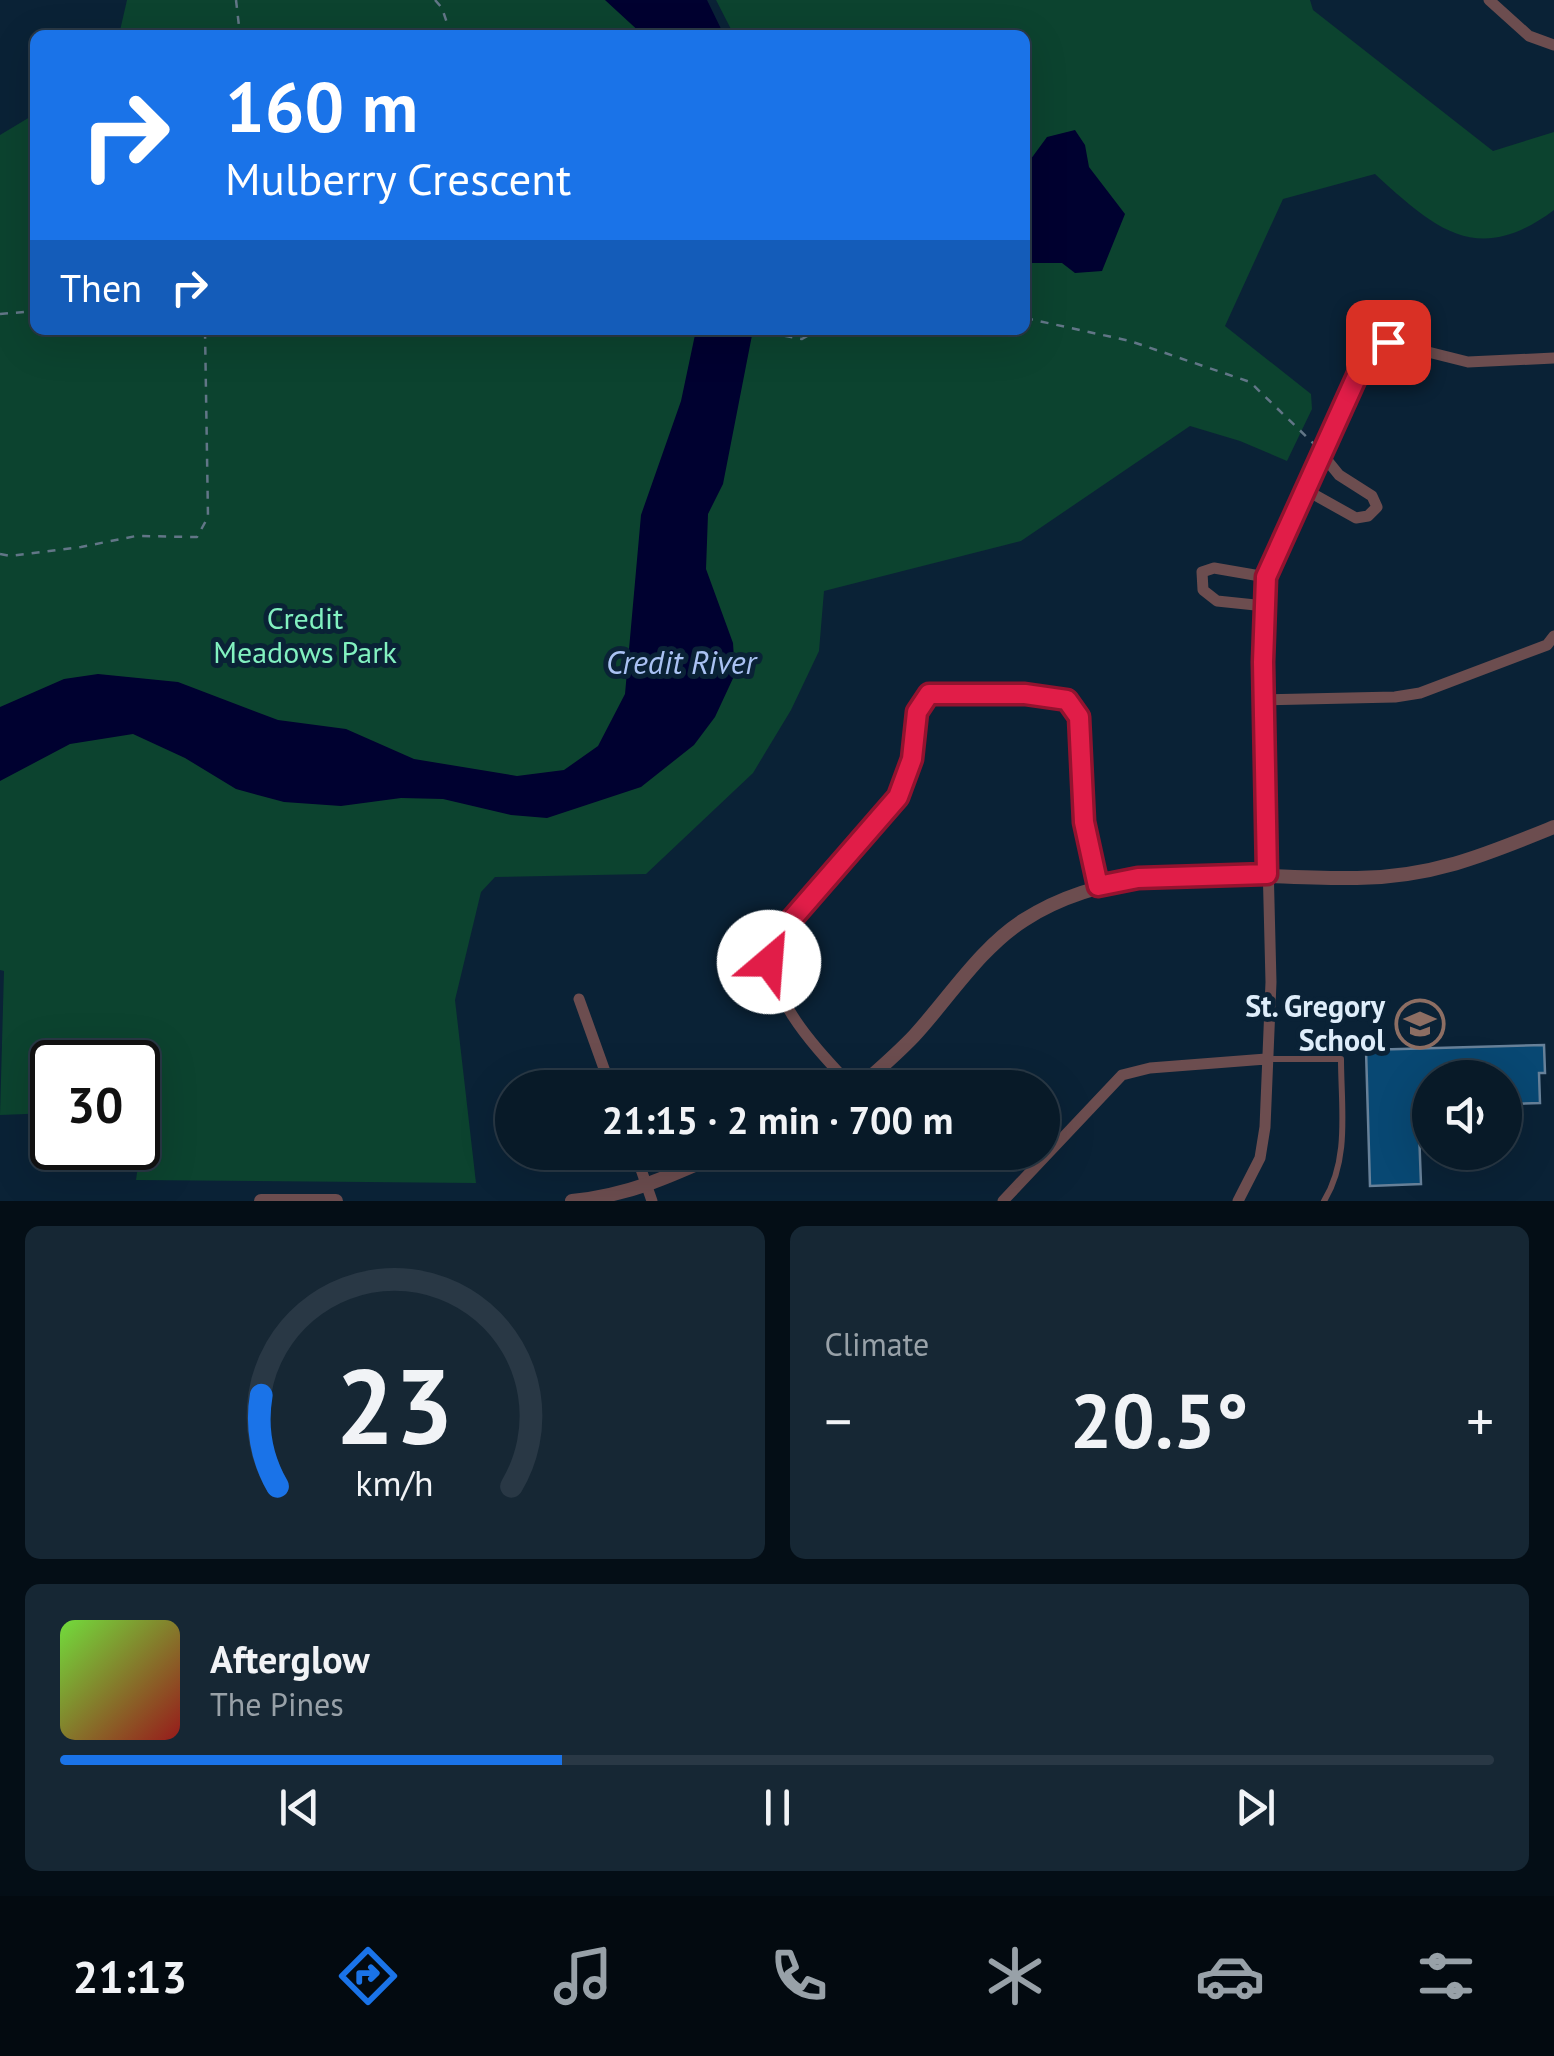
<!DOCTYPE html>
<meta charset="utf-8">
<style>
:root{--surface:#081a28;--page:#162734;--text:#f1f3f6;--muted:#98a1a8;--line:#293845;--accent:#1a73e8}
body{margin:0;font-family:"PT Sans",sans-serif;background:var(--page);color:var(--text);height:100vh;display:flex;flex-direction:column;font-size:38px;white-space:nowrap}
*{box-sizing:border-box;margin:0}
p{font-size:32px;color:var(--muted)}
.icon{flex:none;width:55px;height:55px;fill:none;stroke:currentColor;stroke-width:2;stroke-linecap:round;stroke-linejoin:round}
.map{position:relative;height:1201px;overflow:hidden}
.side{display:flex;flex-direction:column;gap:25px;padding:25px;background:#040e16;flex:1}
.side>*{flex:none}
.banner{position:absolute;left:30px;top:30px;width:1000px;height:305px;border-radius:15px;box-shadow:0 10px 40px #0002,0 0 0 2px var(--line);background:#1a73e8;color:#fff;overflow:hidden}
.fabs{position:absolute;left:1412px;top:1060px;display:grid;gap:20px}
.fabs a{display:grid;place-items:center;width:110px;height:110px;border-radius:50%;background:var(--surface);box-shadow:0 10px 40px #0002,0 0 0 2px var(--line);font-size:50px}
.speed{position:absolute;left:30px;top:1040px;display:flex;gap:20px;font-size:50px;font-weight:700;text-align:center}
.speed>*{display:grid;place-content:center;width:130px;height:130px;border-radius:50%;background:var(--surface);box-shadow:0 10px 40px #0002,0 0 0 2px var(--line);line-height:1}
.speed .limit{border:5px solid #111;border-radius:15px;background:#fff;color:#111}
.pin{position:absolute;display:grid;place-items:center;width:85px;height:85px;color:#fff;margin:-42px;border-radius:20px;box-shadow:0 5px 15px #0006}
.me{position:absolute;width:110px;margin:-55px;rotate:27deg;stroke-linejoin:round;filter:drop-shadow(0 0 8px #0008)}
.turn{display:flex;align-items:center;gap:35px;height:210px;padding:0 30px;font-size:45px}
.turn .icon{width:130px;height:130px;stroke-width:2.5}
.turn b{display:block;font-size:70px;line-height:85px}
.then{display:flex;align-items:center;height:95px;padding:0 30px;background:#0003;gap:20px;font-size:38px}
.big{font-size:75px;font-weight:800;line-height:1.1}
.side .tile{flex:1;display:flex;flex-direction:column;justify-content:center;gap:15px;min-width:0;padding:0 35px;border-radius:15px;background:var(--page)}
.side .dial{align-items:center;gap:0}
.dial svg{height:260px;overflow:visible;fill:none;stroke:var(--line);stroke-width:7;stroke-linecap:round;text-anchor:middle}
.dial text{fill:var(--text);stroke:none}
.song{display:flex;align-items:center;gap:30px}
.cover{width:120px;height:120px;border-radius:15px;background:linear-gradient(135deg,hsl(100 70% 55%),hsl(0 70% 35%))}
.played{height:10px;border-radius:5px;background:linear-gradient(90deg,var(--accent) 35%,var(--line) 35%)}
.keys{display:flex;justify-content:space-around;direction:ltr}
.heat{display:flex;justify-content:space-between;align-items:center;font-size:55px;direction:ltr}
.side .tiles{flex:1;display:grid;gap:25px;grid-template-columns:1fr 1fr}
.tile:last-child{grid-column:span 2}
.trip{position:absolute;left:495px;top:1070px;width:565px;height:100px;border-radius:50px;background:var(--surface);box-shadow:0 10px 40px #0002,0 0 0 2px var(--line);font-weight:800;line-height:100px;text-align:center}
.dock{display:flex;height:160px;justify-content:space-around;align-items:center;background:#030a10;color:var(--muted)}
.dock .icon{width:70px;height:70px}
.dock .on{color:var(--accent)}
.dock b{font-size:45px;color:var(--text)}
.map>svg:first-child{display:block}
.green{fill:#0c432f}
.water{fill:#000130}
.building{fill:#084873;stroke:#678199;stroke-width:2.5}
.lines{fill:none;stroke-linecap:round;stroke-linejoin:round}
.path{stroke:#627687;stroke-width:2.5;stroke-dasharray:8 8;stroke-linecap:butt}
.service{stroke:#6c4d4f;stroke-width:6}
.minor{stroke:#6c4d4f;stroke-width:11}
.tertiary{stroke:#6c4d4f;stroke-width:14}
.route-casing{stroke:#92132f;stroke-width:25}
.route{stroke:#e11d48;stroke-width:18}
.labels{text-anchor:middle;stroke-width:10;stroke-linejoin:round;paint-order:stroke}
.park-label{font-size:30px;fill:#82f1c0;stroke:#0a2236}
.poi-label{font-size:30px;font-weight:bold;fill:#deedfa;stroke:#0a2236;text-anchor:end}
.water-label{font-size:32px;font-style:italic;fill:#aac2f3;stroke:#0a2236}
</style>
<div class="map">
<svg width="1554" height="1201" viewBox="0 0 1554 1201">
<rect width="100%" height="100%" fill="#0a2236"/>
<!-- green -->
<path class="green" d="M127 0H677L637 35H119Z
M716 0H1310L1313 10 1493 151 1554 132V210C1478 267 1436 230 1375 174L1283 199 1225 326 1311 394 1312 409 1287 461 1240 441 1190 426 1021 541 824 591 819 651 791 710 753 773 646 874 495 877 481 892 455 1000 476 1183 136 1180 146 1108H138V1062H52V1113L0 1115 4 971 0 970V135L35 114V330H1025V35H734Z"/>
<!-- water -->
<path class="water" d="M605 0H707L724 35H643Z
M1075 130 1085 145 1089 167 1125 214 1102 271 1075 273 1062 263H1025V167L1047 137Z
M696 330H753L723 484 708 514 706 569 733 643 735 674 715 717 694 745 641 787 547 818 511 815 443 799 401 798 341 806 284 802 236 789 185 758 133 734 70 744 0 781V707L64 679 98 674 178 682 278 720 346 729 414 759 517 776 564 770 598 746 625 694 641 515 681 401Z"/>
<!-- building -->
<path class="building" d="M1544 1045 1545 1073H1539L1540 1103 1505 1104V1078H1430V1130L1419 1131 1421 1184 1370 1186 1366 1050Z"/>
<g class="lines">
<!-- path -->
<path class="path" d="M236 0 240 35
M435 0 442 8 451 35
M0 314 35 311
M1025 318 1130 341 1250 382 1314 444
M753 330 802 339 817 330
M0 554 10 556 81 547 136 536 197 537 208 517 205 330
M1285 1000 1290 1002C1304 1033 1305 1040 1342 1040"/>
<!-- service -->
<path class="service" d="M1269 1059H1341C1341 1107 1350 1159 1324 1201"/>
<!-- minor -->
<path class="minor" d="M1489 0 1529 36 1554 45
M1306 490 1356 518 1368 516 1377 507 1372 496 1339 475 1322 454
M1265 606 1217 601 1203 590 1202 572 1214 568 1266 577
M1264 700 1395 697 1420 693 1547 645 1554 636
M579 999 611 1088
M853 1088C818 1050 765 998 771 943L899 797 912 759 917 712 929 694H1025L1067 700 1079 717 1084 822 1097 886
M635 1152 652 1201
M1003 1201 1122 1075 1150 1068 1266 1059
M1238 1201 1260 1158 1265 1127 1271 982 1263 662 1266 577 1366 356 1388 342 1468 362 1554 358"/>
<!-- tertiary -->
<path class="tertiary" d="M858 1088C877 1071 897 1054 914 1036 949 998 980 948 1024 920 1124 856 1245 879 1357 878 1433 877 1485 855 1554 827
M261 1201H336
M572 1201C630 1195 671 1176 724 1152"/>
</g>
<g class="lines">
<!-- route casing -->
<g class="route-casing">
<path id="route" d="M769 962 771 943 898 797 912 759 917 712 929 694H1025L1067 700 1079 717 1084 822 1098 886 1138 878 1267 874 1263 662 1266 577 1366 356 1388 342"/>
</g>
<!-- route -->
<use href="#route" class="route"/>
</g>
<!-- icons -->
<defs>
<g id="school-ring" transform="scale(2.5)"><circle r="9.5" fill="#0a2236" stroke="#8d6e63" stroke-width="1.5"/><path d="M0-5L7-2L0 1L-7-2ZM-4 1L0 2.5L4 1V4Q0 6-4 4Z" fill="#8d6e63"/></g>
</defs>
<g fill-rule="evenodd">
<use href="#school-ring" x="1420" y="1024"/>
</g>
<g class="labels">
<!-- park labels -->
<g class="park-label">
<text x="305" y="629">Credit<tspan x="305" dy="34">Meadows Park</tspan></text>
</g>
<!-- poi labels -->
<g class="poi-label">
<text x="1385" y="1017">St. Gregory<tspan x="1385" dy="34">School</tspan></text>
</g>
<!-- water labels -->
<g class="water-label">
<text x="681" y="674">Credit River</text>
</g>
</g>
</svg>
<div class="fabs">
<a><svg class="icon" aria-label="sound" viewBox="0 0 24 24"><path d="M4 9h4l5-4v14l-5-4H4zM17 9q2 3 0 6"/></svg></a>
</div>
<div class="speed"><div class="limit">30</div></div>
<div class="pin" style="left:1388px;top:342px;background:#d93025"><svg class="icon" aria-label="arrive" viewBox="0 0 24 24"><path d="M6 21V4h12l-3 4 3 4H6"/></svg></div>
<svg class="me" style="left:769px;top:962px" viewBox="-20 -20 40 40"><circle r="19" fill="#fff"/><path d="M0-13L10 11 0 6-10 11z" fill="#e11d48"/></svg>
<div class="trip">21:15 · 2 min · 700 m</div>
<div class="banner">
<div class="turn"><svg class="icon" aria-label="right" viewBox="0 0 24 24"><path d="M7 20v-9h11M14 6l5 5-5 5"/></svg><div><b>160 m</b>Mulberry Crescent</div></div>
<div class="then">Then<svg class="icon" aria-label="right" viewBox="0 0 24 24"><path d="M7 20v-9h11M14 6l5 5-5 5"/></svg></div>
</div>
</div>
<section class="side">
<div class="tiles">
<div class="tile dial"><svg viewBox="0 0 100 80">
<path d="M14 69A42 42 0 1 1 86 69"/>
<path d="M14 69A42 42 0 0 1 9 41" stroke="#1a73e8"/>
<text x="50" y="56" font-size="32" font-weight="700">23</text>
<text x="50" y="72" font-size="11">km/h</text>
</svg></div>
<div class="tile"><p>Climate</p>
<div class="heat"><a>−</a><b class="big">20.5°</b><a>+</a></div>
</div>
<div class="tile">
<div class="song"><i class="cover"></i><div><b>Afterglow</b><p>The Pines</p></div></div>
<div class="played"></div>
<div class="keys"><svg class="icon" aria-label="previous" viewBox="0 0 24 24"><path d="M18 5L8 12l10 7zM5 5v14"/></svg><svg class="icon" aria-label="pause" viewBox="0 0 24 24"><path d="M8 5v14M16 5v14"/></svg><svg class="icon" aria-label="next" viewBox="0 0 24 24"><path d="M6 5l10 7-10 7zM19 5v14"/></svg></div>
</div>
</div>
</section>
<nav class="dock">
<b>21:13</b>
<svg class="icon on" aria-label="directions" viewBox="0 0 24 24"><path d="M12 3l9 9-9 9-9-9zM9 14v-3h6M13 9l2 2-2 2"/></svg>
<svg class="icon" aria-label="music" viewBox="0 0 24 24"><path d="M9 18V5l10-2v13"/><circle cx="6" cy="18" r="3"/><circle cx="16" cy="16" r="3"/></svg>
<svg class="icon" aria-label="phone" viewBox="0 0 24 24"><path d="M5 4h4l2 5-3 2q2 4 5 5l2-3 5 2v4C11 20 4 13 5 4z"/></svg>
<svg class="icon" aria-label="climate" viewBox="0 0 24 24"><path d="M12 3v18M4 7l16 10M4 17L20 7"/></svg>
<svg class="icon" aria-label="car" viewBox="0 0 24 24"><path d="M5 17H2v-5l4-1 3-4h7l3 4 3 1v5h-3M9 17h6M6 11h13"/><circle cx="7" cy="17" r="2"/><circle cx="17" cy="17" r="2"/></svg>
<svg class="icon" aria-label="filters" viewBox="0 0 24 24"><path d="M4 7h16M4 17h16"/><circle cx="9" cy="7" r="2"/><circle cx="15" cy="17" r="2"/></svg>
</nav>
